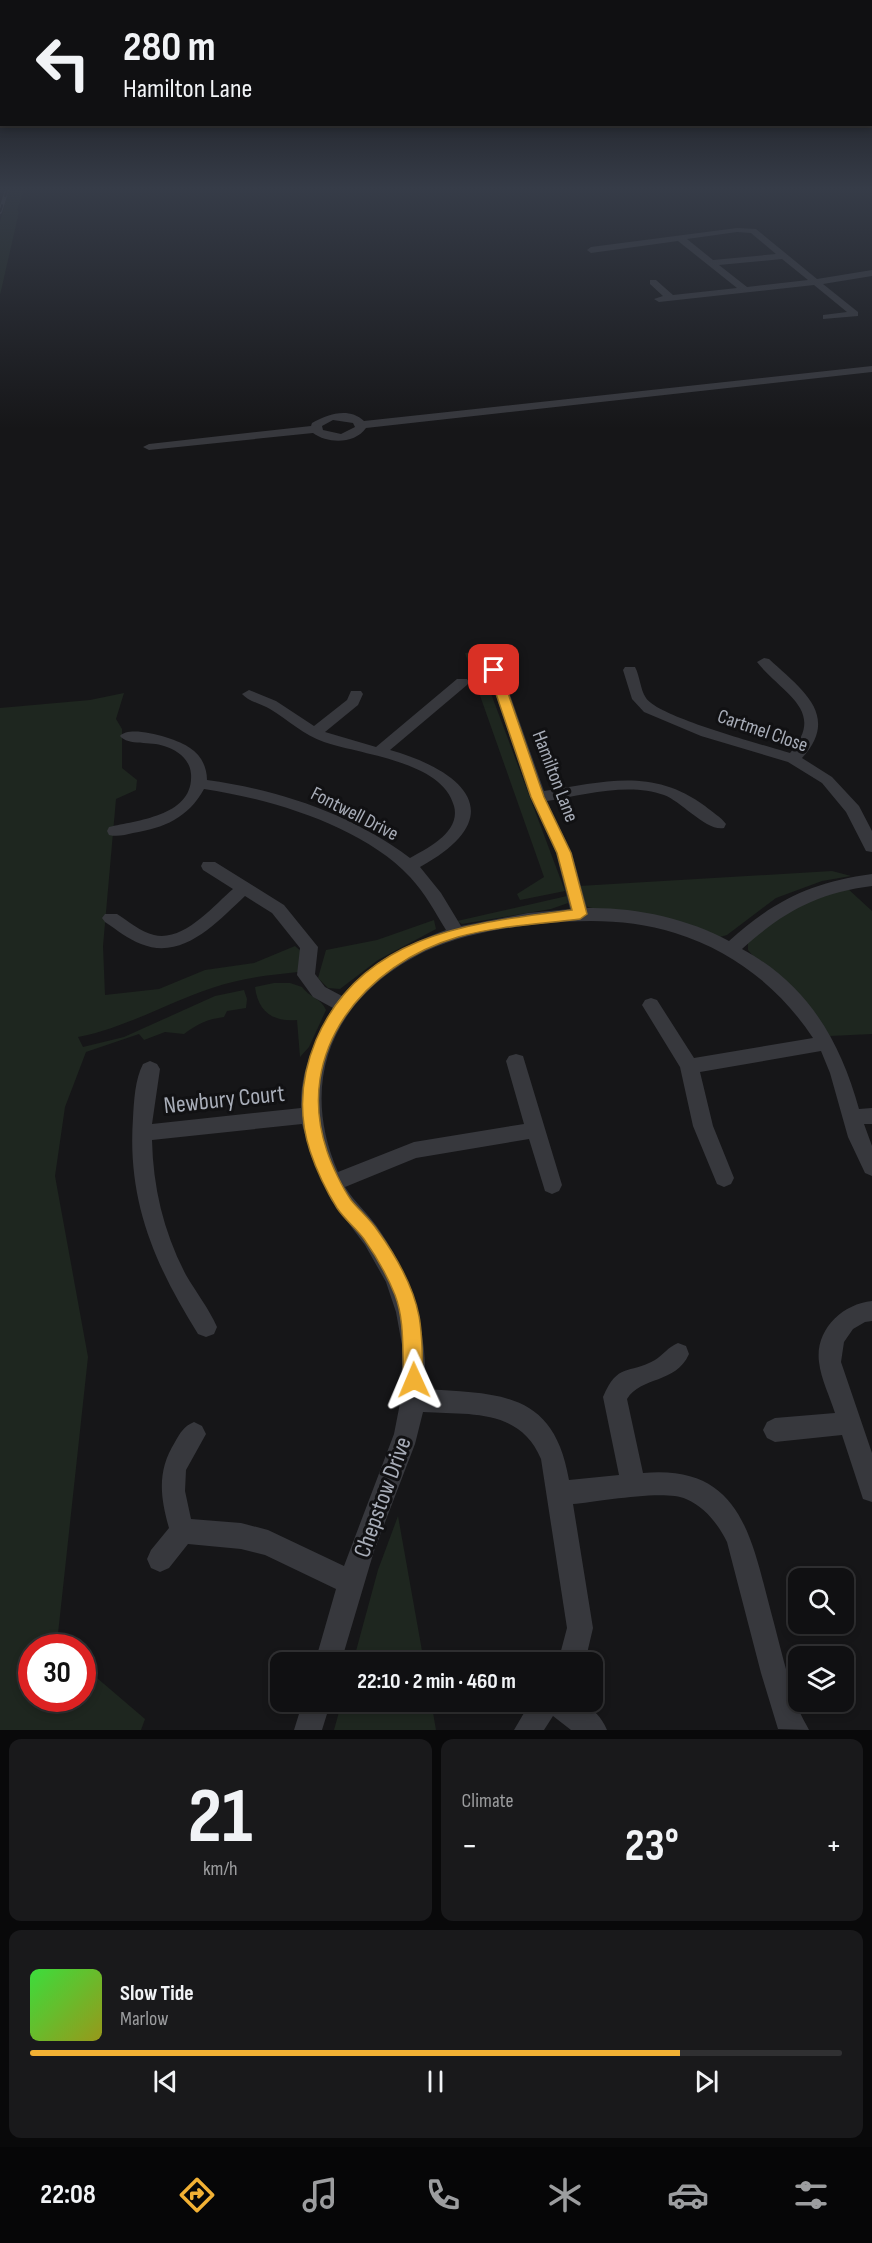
<!DOCTYPE html>
<meta charset="utf-8">
<style>
:root{--surface:#101012;--page:#19191b;--text:#f1f3f6;--muted:#9c9d9f;--line:#303032;--accent:#f2b134}
body{margin:0;font-family:"Sofia Sans Condensed",sans-serif;background:var(--page);color:var(--text);height:100vh;display:flex;flex-direction:column;font-size:22px;white-space:nowrap}
*{box-sizing:border-box;margin:0}
p{font-size:20px;color:var(--muted)}
.icon{flex:none;width:33px;height:33px;fill:none;stroke:currentColor;stroke-width:2;stroke-linecap:round;stroke-linejoin:round}
.map{position:relative;height:1730px;overflow:hidden}
.drawer{display:flex;flex-direction:column;gap:9px;padding:9px;background:#09090a;flex:1}
.drawer>*{flex:none}
.guide{position:absolute;left:0px;top:0px;width:873px;height:126px;box-shadow:0 3px 9px #0003,0 0 0 2px var(--line);background:#101012;color:var(--text);overflow:hidden}
.controls{position:absolute;left:788px;top:1568px;display:grid;gap:12px}
.controls a{display:grid;place-items:center;width:66px;height:66px;border-radius:12px;background:var(--surface);box-shadow:0 3px 9px #0003,0 0 0 2px var(--line);font-size:30px}
.speed{position:absolute;left:18px;top:1634px;display:flex;gap:12px;font-size:30px;font-weight:700;text-align:center}
.speed>*{display:grid;place-content:center;width:78px;height:78px;border-radius:50%;background:var(--surface);box-shadow:0 3px 9px #0003,0 0 0 2px var(--line);line-height:1}
.speed .limit{border:9px solid #d22;background:#fff;color:#111}
.pin{position:absolute;display:grid;place-items:center;width:51px;height:51px;color:#fff;margin:-26px;border-radius:12px;box-shadow:0 3px 9px #0006}
.me{position:absolute;width:66px;margin:-33px;rotate:359deg;stroke-linejoin:round;filter:drop-shadow(0 0 4px #0008)}
.turn{display:flex;align-items:center;gap:21px;height:126px;padding:0 24px;font-size:27px}
.turn .icon{width:78px;height:78px;stroke-width:2.5}
.turn b{display:block;font-size:42px;line-height:51px}
.big{font-size:45px;font-weight:700;line-height:1.1}
.drawer .card{flex:1;display:flex;flex-direction:column;justify-content:center;gap:9px;min-width:0;padding:0 21px;border-radius:12px;background:var(--page)}
.drawer .dial{align-items:center;gap:0}
.dial b{font-size:78px;line-height:1}
.song{display:flex;align-items:center;gap:18px}
.cover{width:72px;height:72px;border-radius:9px;background:linear-gradient(135deg,hsl(120 70% 55%),hsl(60 70% 35%))}
.played{height:6px;border-radius:3px;background:linear-gradient(90deg,var(--accent) 80%,var(--line) 80%)}
.keys{display:flex;justify-content:space-around;direction:ltr}
.heat{display:flex;justify-content:space-between;align-items:center;font-size:33px;direction:ltr}
.drawer .tiles{flex:1;display:grid;gap:9px;grid-template-columns:1fr 1fr}
.card:last-child{grid-column:span 2}
.trip{position:absolute;left:270px;top:1652px;width:333px;height:60px;border-radius:12px;background:var(--surface);box-shadow:0 3px 9px #0003,0 0 0 2px var(--line);font-weight:700;line-height:60px;text-align:center}
.tab-bar{display:flex;height:96px;justify-content:space-around;align-items:center;background:#060607;color:var(--muted)}
.tab-bar .icon{width:42px;height:42px}
.tab-bar .selected{color:var(--accent)}
.tab-bar b{font-size:27px;color:var(--text)}
.map>svg:first-child{display:block}
.green{fill:#1e261f}
.lines{fill:none;stroke-linecap:round;stroke-linejoin:round}
.street{fill:#37383d;fill-rule:evenodd}
.rail-casing{stroke:#4a4c52;stroke-width:4}
.rail{stroke:#111113;stroke-width:2;stroke-dasharray:8;stroke-linecap:butt}
.route{fill:#f2b134;stroke:#9d7322;stroke-width:1.5}
.labels{text-anchor:middle;stroke-width:6;stroke-linejoin:round;paint-order:stroke}
.street-label{font-size:20px;fill:#a8adb8;stroke:#111113}
.near-street-label{font-size:24px;fill:#a8adb8;stroke:#111113}
</style>
<div class="map">
<svg width="872" height="1730" viewBox="0 0 872 1730">
<rect width="100%" height="100%" fill="#161618"/>
<!-- green -->
<path class="green" d="M10 187H25L17 210 19 212 0 295V222Z
M481 651 478 659 565 891 520 900 517 894 544 877 465 653Z
M124 693 116 719 122 729V768L137 780 136 790 116 799 103 946 105 995 159 989 205 970 254 963 295 946 303 953 298 972C269 975 240 978 212 988 167 1003 125 1028 78 1037L83 1047 124 1037 215 996 244 990 247 999 246 1008 227 1011 224 1017C208 1019 197 1024 184 1034L165 1032 144 1040 139 1034 86 1052 65 1107 55 1176 88 1357 57 1643 61 1647H32V1698H82L83 1666 145 1719 141 1730H0V708L90 700Z
M832 871 851 876 822 881 776 898 727 935 720 937 588 907 583 903 579 886Z
M847 888 872 911V1034L830 1036 815 1014 754 957 748 950V941L793 907Z
M567 896 568 903 551 909 462 924 457 921Z
M434 920 436 929 378 960 340 989 328 988 318 978 326 950 377 940Z
M274 983H290L302 987C309 997 321 998 326 1010L309 1047 300 1057 297 1020C273 1022 258 1012 255 987Z
M398 1516 424 1662H353L378 1570Z
M342 1701H431L436 1730H334Z"/>
<g class="lines">
<!-- street -->
<path class="street" d="M737 228 756 229 817 279 872 270V276L823 284 858 312V316L823 319V315L847 312 814 285 659 302 654 299 663 296 650 284V280H656L673 295 737 288 678 241 591 253 587 250 591 247ZM737 232 751 233 776 254 713 260 687 239ZM782 259 808 280 747 287 719 265Z
M872 366V372L366 428C355 444 328 444 313 433L149 450 143 447 149 444 311 426 312 423C328 414 349 407 364 421ZM333 420 353 423 355 427 341 434 323 430 322 426Z
M489 651 496 655 544 791C604 782 652 767 705 806 712 812 721 817 726 824L724 828C707 832 681 801 664 795 629 782 583 795 547 801L572 853 587 908C634 907 687 918 729 941 773 901 812 882 872 874V886C817 893 783 912 742 949 807 984 840 1040 859 1109L872 1108V1124H864L872 1146V1176L865 1173 848 1137 830 1073 821 1051 700 1072 713 1126 734 1178 731 1184 724 1187 717 1184 693 1126 680 1067 642 1005 645 1000 651 998 657 1000 694 1058 813 1038C780 988 733 951 675 933 632 919 585 919 540 924 502 928 461 935 426 951 335 995 297 1078 338 1172L414 1142 524 1124 506 1061 509 1056 516 1054 523 1056 562 1185 559 1191 552 1194 545 1191 529 1139 416 1158 345 1187C355 1203 370 1215 380 1231 412 1278 428 1332 425 1389 500 1394 554 1391 569 1480L619 1475 603 1397C618 1362 628 1375 655 1360 663 1355 668 1347 678 1343L686 1346 689 1354C676 1384 641 1376 627 1399L643 1473C741 1464 751 1537 771 1612 780 1645 787 1678 799 1709 801 1717 806 1723 809 1730L778 1729 761 1673 727 1542C718 1524 705 1507 686 1499 664 1489 598 1502 573 1504L593 1628 585 1662H558L567 1628 541 1459C520 1408 469 1415 423 1412L415 1444 374 1551 341 1662H315L336 1589 265 1555 241 1549 188 1544 169 1568 160 1572 151 1568 147 1559 151 1550 169 1528C160 1496 157 1471 175 1442 180 1433 184 1426 194 1422L202 1426 206 1434 186 1470 185 1491 191 1519 241 1523 268 1530 344 1566 394 1434 402 1393V1345L396 1312 386 1282 365 1245 331 1200 311 1156 302 1124 152 1140C153 1188 164 1233 186 1275 196 1292 209 1309 217 1327L214 1334 206 1337 198 1334C155 1265 127 1202 133 1118 134 1101 135 1079 143 1064L150 1061 157 1064 160 1069 152 1124 301 1108C300 1070 315 1040 333 1008L313 997 297 975 300 948 272 913 245 896C217 922 183 961 141 944 128 939 117 930 105 922L102 918 105 914H117C128 921 141 932 154 935 184 942 213 906 233 889L203 870 201 866 203 862H215L284 905 318 947 315 974 325 987 342 996C371 963 405 945 446 930 435 912 425 893 410 877 362 826 271 799 204 789 188 818 164 828 133 833 125 835 117 837 109 835L107 831 109 827C137 820 194 816 191 774 190 759 177 750 164 746 151 741 128 746 120 736 130 724 178 739 190 748 201 755 207 767 207 780 279 790 351 814 410 858 428 848 461 832 454 806 442 761 362 755 324 742 304 735 288 720 270 709 261 704 248 701 242 694L249 690 276 701 314 726 347 700 351 691H361L363 694 358 705 325 732 376 747 457 679H467L469 682 467 685 390 750C467 772 511 817 420 867L441 893 461 926 528 913 570 909 556 853 530 797 482 655Z
M764 658 769 659C801 689 841 715 802 758L832 777 859 806 872 831V852L866 851 846 812 822 783 788 762 701 736 644 712 632 699 623 670 625 667H635C640 676 640 689 646 698 658 717 764 745 790 753 828 710 781 693 757 662Z
M872 1301V1321L865 1322 853 1329 844 1342 841 1362 872 1453V1502L863 1499 842 1435 775 1442 767 1438 763 1430 767 1422 775 1418 835 1413C830 1397 821 1379 819 1362 815 1330 842 1304 872 1301Z
M303 1701H331L322 1730H294Z
M531 1701C562 1701 593 1696 607 1730H571L553 1716 544 1730H514Z"/>
<!-- rail casing -->
<g class="rail-casing">
<path id="rail" d="M0 212 8 187"/>
</g>
<!-- rail -->
<use href="#rail" class="rail"/>
</g>
<!-- sky -->
<linearGradient id="sky" x2="0" y2="1"><stop stop-color="#0c0c0d"/><stop offset="0.44" stop-color="#363c48"/><stop offset="1" stop-color="#363c48" stop-opacity="0"/></linearGradient>
<rect width="872" height="429" fill="url(#sky)"/>
<!-- route -->
<path class="route" d="M494 667 500 670 544 797 571 853 587 914 580 919C540 924 497 926 458 937 365 964 293 1051 327 1151 332 1166 342 1187 351 1200 359 1210 370 1219 378 1231 396 1256 413 1285 419 1316 423 1337 422 1359 423 1380L420 1386 414 1389 407 1386 404 1380C402 1352 405 1321 395 1295 387 1275 376 1256 364 1239 356 1228 345 1220 337 1208 327 1192 316 1169 310 1151 298 1114 301 1076 316 1040 362 933 471 923 572 910L557 853 531 797 488 670Z"/>
<g class="labels">
<!-- street labels -->
<g class="street-label">
<text transform="translate(763 730) rotate(19)" y="7">Cartmel Close</text>
<text transform="translate(556 776) rotate(69)" y="7">Hamilton Lane</text>
<text transform="translate(355 813) rotate(27)" y="7">Fontwell Drive</text>
</g>
<!-- near-street labels -->
<g class="near-street-label">
<text transform="translate(224 1099) rotate(-6)" y="8">Newbury Court</text>
<text transform="translate(382 1497) rotate(-70)" y="8">Chepstow Drive</text>
</g>
</g>
</svg>
<div class="controls">
<a><svg class="icon" aria-label="search" viewBox="0 0 24 24"><circle cx="10" cy="10" r="6"/><path d="M15 15l6 6"/></svg></a>
<a><svg class="icon" aria-label="layers" viewBox="0 0 24 24"><path d="M12 4l9 5-9 5-9-5zM3 14l9 5 9-5"/></svg></a>
</div>
<div class="speed"><div class="limit">30</div></div>
<div class="pin" style="left:494px;top:670px;background:#d93025"><svg class="icon" aria-label="arrive" viewBox="0 0 24 24"><path d="M6 21V4h12l-3 4 3 4H6"/></svg></div>
<svg class="me" style="left:414px;top:1380px" viewBox="-20 -20 40 40"><path d="M0-17L14 15 0 8-14 15z" fill="#f2b134" stroke="#fff" stroke-width="4"/></svg>
<div class="trip">22:10 · 2 min · 460 m</div>
<div class="guide">
<div class="turn"><svg class="icon" aria-label="left" viewBox="0 0 24 24"><path d="M17 20v-9H6M10 6l-5 5 5 5"/></svg><div><b>280 m</b>Hamilton Lane</div></div>
</div>
</div>
<section class="drawer">
<div class="tiles">
<div class="card dial"><b>21</b><p>km/h</p></div>
<div class="card"><p>Climate</p>
<div class="heat"><a>−</a><b class="big">23°</b><a>+</a></div>
</div>
<div class="card">
<div class="song"><i class="cover"></i><div><b>Slow Tide</b><p>Marlow</p></div></div>
<div class="played"></div>
<div class="keys"><svg class="icon" aria-label="previous" viewBox="0 0 24 24"><path d="M18 5L8 12l10 7zM5 5v14"/></svg><svg class="icon" aria-label="pause" viewBox="0 0 24 24"><path d="M8 5v14M16 5v14"/></svg><svg class="icon" aria-label="next" viewBox="0 0 24 24"><path d="M6 5l10 7-10 7zM19 5v14"/></svg></div>
</div>
</div>
</section>
<nav class="tab-bar">
<b>22:08</b>
<svg class="icon selected" aria-label="directions" viewBox="0 0 24 24"><path d="M12 3l9 9-9 9-9-9zM9 14v-3h6M13 9l2 2-2 2"/></svg>
<svg class="icon" aria-label="music" viewBox="0 0 24 24"><path d="M9 18V5l10-2v13"/><circle cx="6" cy="18" r="3"/><circle cx="16" cy="16" r="3"/></svg>
<svg class="icon" aria-label="phone" viewBox="0 0 24 24"><path d="M5 4h4l2 5-3 2q2 4 5 5l2-3 5 2v4C11 20 4 13 5 4z"/></svg>
<svg class="icon" aria-label="climate" viewBox="0 0 24 24"><path d="M12 3v18M4 7l16 10M4 17L20 7"/></svg>
<svg class="icon" aria-label="car" viewBox="0 0 24 24"><path d="M5 17H2v-5l4-1 3-4h7l3 4 3 1v5h-3M9 17h6M6 11h13"/><circle cx="7" cy="17" r="2"/><circle cx="17" cy="17" r="2"/></svg>
<svg class="icon" aria-label="filters" viewBox="0 0 24 24"><path d="M4 7h16M4 17h16"/><circle cx="9" cy="7" r="2"/><circle cx="15" cy="17" r="2"/></svg>
</nav>
